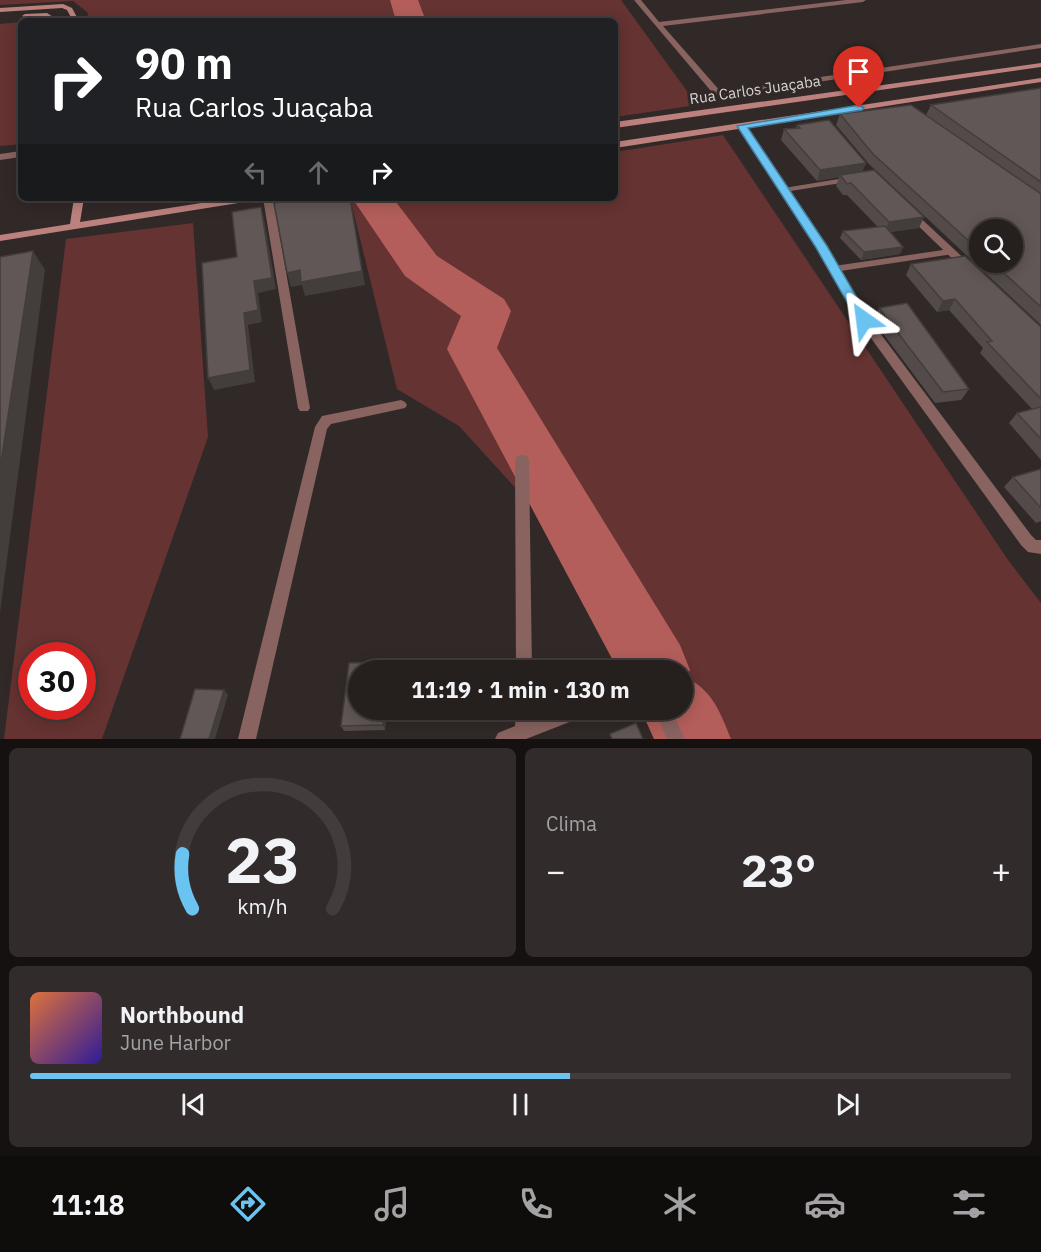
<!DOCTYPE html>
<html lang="pt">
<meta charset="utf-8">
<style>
:root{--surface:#251f1e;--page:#312c2b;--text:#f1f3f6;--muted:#a3a2a4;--line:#423d3c;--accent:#6ac3f1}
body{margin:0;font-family:"IBM Plex Sans",sans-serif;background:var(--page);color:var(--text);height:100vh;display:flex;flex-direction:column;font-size:22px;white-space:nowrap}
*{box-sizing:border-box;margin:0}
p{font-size:20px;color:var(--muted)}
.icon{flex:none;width:33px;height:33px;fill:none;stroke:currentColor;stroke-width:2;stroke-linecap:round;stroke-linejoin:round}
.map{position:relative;height:739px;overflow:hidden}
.panel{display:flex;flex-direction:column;gap:9px;padding:9px;background:#141110;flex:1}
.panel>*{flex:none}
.hud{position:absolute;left:18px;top:18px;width:600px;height:183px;border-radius:9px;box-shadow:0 3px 15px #0003,0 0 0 2px var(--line);background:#202124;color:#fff;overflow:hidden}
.fabs{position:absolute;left:969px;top:219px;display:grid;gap:12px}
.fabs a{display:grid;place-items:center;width:54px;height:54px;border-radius:50%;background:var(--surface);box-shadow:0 3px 15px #0003,0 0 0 2px var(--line);font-size:30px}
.speed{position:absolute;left:18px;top:642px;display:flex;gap:12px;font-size:30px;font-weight:700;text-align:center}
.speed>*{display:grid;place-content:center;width:78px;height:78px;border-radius:50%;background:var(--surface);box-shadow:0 3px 15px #0003,0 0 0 2px var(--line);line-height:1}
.speed .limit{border:9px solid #d22;background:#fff;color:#111}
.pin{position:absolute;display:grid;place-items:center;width:51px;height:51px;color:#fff;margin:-62px -26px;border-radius:50% 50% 50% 0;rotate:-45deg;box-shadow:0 0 6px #0007}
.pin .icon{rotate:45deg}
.me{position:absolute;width:66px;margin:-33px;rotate:329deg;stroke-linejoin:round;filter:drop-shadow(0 0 4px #0008)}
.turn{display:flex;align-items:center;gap:21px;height:126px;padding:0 18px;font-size:27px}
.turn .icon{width:78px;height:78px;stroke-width:2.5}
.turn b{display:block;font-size:42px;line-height:51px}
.lanes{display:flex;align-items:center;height:57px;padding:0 18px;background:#0003;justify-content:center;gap:30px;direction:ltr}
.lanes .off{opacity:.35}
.big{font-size:45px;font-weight:800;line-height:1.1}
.panel .widget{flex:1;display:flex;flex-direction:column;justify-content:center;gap:9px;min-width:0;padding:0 21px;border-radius:9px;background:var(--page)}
.panel .dial{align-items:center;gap:0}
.dial svg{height:156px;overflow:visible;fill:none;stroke:var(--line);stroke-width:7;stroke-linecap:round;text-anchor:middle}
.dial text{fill:var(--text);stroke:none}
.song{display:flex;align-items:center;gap:18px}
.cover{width:72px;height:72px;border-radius:9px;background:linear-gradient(135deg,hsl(20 70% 55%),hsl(250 70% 35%))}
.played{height:6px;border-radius:3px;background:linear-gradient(90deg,var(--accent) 55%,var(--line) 55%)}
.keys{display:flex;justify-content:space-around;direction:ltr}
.heat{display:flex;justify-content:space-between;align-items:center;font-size:33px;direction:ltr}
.panel .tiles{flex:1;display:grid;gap:9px;grid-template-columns:1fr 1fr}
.widget:last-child{grid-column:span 2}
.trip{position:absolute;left:348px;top:660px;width:345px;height:60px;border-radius:30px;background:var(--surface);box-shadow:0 3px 15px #0003,0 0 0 2px var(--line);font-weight:800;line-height:60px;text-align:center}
.dock{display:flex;height:96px;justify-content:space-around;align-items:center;background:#0f0c0c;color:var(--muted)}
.dock .icon{width:42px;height:42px}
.dock .on{color:var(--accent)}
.dock b{font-size:27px;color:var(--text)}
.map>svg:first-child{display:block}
.green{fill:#653331;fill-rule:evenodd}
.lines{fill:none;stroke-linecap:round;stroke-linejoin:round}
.river{fill:#b35e5b;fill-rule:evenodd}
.lane{fill:#886360;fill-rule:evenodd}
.street{fill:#886360;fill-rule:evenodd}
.secondary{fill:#bd817d;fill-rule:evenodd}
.wall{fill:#534b4a;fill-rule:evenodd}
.shaded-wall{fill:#433d3c}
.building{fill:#605756;stroke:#433d3c;stroke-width:1.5}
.route{fill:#6ac3f1;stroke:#457f9d;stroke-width:1.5}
.labels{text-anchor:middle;stroke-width:6;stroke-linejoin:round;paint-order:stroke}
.far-street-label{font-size:15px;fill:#d8d3d2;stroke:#312928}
</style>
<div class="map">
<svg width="1041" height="739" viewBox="0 0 1041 739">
<rect width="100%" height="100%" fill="#312928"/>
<!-- green -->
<path class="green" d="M0 0H621L697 105 615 117V21H90L87 12 73 1 0 5Z
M21 22V144L0 146V24Z
M723 135 1008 560 1041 603V739H654L641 710H682V670H623L562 539 459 426 397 389 350 198H615V152Z
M193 223 208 437 102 739H4L66 239ZM32 656H82V706H32Z"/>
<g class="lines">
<!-- river -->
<path class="river" d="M390 0H418L426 21H396Z
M352 198H393L437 256 504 299 511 311 497 348 680 645 690 670 686 678C712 689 721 714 731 739H654L641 710H682V670H618L447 349 461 316 405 276Z"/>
<!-- lane -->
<path class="lane" d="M851 177H854V181L784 192 780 190 784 188Z
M950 249 953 250 955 252 953 254 834 272 829 269 834 266Z"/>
<!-- street -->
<path class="street" d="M634 0H641L659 22 846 0H866L863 2 663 26 721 92 1041 44V48L719 97H716Z
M742 123 746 126 826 246 868 317 1031 535 1036 540H1041V554L1028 552 1021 545 860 323 816 246 738 126Z
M21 151V157L0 160V154Z
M263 198H273L310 408 308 411H300L298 408Z
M910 210 913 211 971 265 972 267 971 269H963L907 215 905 213Z
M401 400 405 402 407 405 405 408 331 424 327 429 256 739H238L315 427 322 416 327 415Z
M522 455 527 456 529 460 532 670H516L515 460 517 456Z
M516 710H532L533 719 558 710H587L585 716 526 739H495L498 733 515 726Z
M655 710H671L685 739H667Z"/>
<!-- secondary -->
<path class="secondary" d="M63 4 72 8 79 21H73L67 10 62 8 0 12V8Z
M47 13 59 21C53 21 49 18 44 17 36 16 29 19 22 16L25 14Z
M1041 63V67L615 128V122Z
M1041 78V82L615 148V142Z
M74 198H84L80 222 233 198H256L251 201 0 241V235L70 224Z"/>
</g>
<!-- wall -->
<path class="wall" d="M1041 88V325L869 164 836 125 840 114 926 115 931 105ZM980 230 1012 262H980Z
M797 125 866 163 862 172 919 228 890 232 903 247 900 254 861 260 840 238 843 231 878 227 847 195H843L836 186 839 177 817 181 781 140 784 129 796 128Z
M911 264 1041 327V460L1009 423 1017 413 1032 409 980 353 983 348 949 310 937 312 906 275Z
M879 308 969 389 961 400 935 403 873 320Z
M1041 469V521L1036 523 1004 487 1013 477Z
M388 662 390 668V670H358V710H387L385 730 344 731 341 726 349 663Z"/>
<!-- shaded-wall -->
<path class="shaded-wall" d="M866 163 861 173 840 175 839 177 817 181 820 170Z
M350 198 365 285 305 296 302 285 291 287 287 273 300 270Z
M261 207 264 219 276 289 258 293 262 322 248 325 255 382 214 390 208 378 244 313 254 281Z
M924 217 919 228 884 233 889 222Z
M903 247 900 254 861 260 864 252Z
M33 251 45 270 0 613V469Z
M955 299 949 310 937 312 943 301Z
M224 690 228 695 215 739H209Z
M384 710H387L385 730 383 725Z"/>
<!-- building -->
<path class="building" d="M1041 88V182L931 105Z
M911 105 1041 194V307L992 262H1012V230H980V251L873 154 840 114Z
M829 120 866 163 820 170 784 129 800 128 797 125Z
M874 170 924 217 889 222 851 183 847 184 840 175Z
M306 198H350L362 271 301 282 300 270 287 273 274 203Z
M261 207 272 278 254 281 258 310 244 313 250 370 208 378 202 263 237 257 232 212Z
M885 226 903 247 864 252 843 231Z
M33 251 0 469V257Z
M965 256 1041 327V399L987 342 992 341 955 299 943 301 911 264Z
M907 303 969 389 943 392 879 308Z
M1041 407V439L1017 413Z
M1041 469V508L1013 477Z
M388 662V670H358V710H384L383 725 341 726 349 663Z
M195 689 224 690 209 739H180Z
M636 723 643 739H612L610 734Z"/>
<!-- route -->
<path class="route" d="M859 105 864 108 862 110 748 128 827 246 870 320 864 325 859 323 815 246 737 126Z"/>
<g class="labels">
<!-- far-street labels -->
<g class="far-street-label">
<text transform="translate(755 90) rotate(-8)" y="5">Rua Carlos Juaçaba</text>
</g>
</g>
</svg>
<div class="fabs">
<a><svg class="icon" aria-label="search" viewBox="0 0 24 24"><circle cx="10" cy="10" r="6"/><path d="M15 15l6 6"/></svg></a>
</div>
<div class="speed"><div class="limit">30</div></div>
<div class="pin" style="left:859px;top:108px;background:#d93025"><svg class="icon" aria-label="arrive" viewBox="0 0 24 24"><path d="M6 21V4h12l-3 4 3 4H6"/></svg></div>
<svg class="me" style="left:864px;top:320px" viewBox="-20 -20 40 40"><path d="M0-17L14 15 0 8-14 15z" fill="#6ac3f1" stroke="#fff" stroke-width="4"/></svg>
<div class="trip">11:19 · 1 min · 130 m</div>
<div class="hud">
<div class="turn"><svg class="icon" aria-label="right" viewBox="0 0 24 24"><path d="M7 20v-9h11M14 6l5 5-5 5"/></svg><div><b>90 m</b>Rua Carlos Juaçaba</div></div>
<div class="lanes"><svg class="icon off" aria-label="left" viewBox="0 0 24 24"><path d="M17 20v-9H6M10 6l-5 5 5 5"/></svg><svg class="icon off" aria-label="ahead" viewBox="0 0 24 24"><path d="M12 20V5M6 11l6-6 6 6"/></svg><svg class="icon" aria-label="right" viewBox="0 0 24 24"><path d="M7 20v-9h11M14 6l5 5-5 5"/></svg></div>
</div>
</div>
<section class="panel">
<div class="tiles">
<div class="widget dial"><svg viewBox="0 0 100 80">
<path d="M14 69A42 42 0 1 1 86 69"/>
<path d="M14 69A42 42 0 0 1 9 41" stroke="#6ac3f1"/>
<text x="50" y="56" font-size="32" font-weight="700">23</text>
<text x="50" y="72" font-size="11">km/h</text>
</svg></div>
<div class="widget"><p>Clima</p>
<div class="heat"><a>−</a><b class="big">23°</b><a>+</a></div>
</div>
<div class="widget">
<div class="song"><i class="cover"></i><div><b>Northbound</b><p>June Harbor</p></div></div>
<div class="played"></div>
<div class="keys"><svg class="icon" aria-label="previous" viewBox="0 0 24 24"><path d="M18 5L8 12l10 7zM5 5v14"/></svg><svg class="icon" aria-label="pause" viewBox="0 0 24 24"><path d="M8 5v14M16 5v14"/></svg><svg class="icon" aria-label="next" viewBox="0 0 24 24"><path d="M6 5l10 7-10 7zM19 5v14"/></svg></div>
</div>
</div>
</section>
<nav class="dock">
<b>11:18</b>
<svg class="icon on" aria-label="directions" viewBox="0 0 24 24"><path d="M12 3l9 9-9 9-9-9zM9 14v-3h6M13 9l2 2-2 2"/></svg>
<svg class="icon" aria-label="music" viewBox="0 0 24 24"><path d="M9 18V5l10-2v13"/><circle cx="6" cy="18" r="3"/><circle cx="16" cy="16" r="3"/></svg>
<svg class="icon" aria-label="phone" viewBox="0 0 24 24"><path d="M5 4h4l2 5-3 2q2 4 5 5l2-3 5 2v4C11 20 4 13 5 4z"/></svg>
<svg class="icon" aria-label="climate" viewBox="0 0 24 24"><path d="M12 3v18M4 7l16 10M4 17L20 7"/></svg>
<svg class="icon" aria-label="car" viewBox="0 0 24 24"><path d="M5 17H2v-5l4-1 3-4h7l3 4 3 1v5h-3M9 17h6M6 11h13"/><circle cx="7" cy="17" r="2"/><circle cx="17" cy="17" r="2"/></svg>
<svg class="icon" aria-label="filters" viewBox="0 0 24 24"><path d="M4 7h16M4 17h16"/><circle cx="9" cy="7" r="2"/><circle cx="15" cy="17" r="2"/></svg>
</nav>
